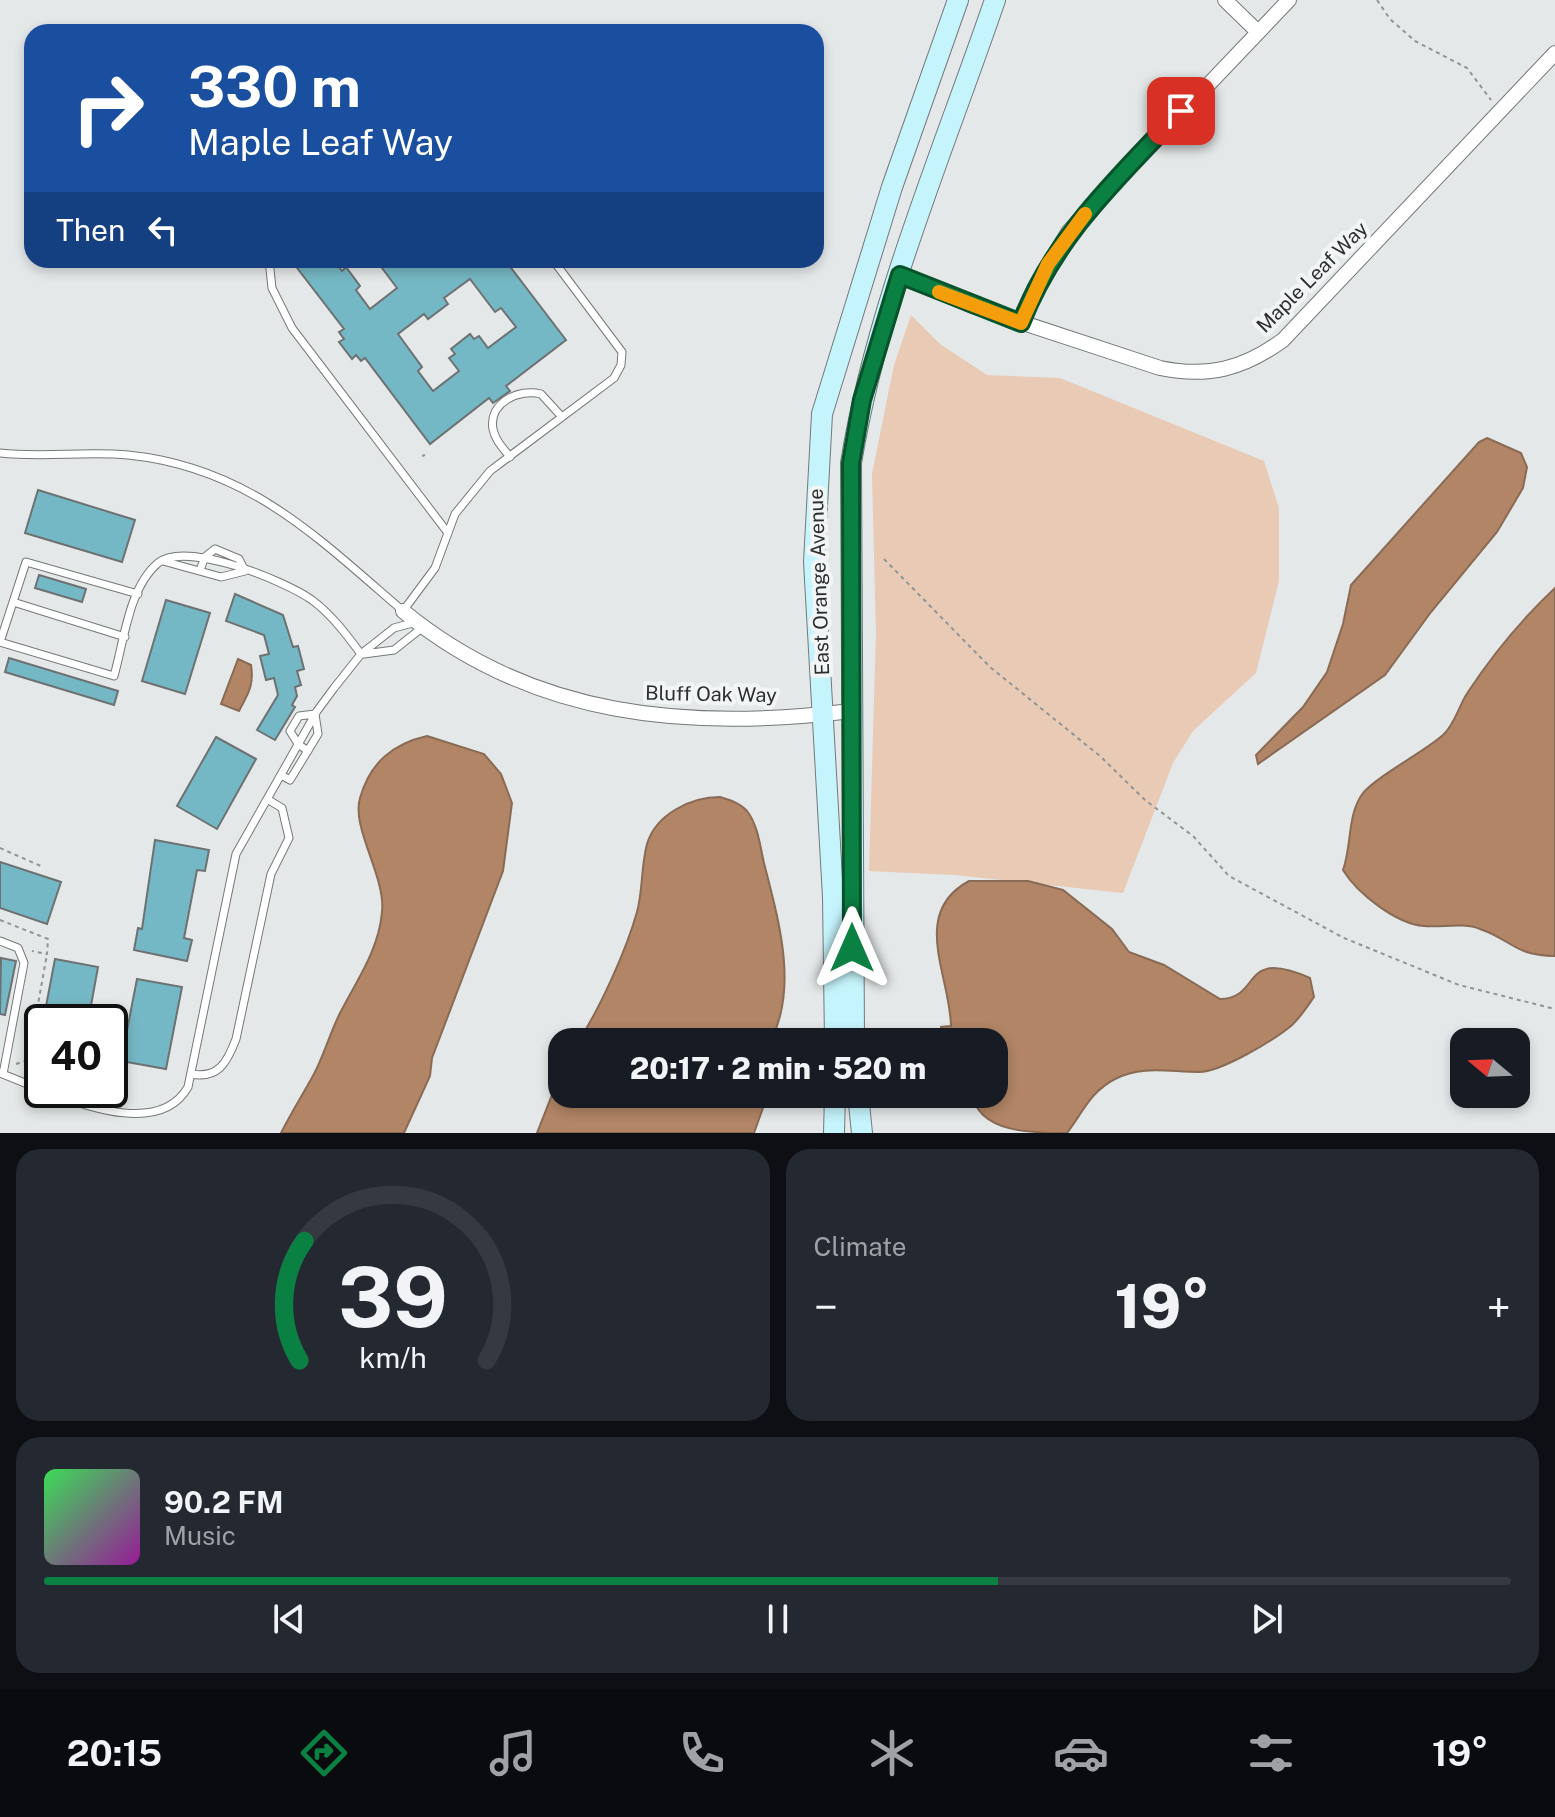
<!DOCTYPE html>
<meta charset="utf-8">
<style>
:root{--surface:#171b24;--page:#242831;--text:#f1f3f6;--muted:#9ea1a6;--line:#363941;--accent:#0b8043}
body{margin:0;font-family:"Public Sans",sans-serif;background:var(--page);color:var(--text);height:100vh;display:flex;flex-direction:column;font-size:30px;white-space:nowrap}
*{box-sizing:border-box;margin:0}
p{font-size:26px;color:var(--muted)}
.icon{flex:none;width:44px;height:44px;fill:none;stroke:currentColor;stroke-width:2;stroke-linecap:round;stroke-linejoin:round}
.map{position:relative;height:1133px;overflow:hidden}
.sheet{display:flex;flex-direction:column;gap:16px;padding:16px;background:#0d0f14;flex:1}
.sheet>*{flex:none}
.guide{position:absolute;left:24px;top:24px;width:800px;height:244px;border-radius:24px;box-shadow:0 4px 12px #0003;background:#1a4fa0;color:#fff;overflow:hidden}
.needle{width:52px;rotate:289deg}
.buttons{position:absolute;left:1450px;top:1028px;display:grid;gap:16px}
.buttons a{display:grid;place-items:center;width:80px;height:80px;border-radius:16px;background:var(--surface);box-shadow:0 4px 12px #0003;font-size:40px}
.speed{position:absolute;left:24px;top:1004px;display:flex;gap:16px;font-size:40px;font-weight:700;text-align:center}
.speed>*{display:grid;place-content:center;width:104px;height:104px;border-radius:50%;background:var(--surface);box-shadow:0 4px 12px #0003;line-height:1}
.speed .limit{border:4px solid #111;border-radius:12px;background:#fff;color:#111}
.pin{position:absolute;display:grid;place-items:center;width:68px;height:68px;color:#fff;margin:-34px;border-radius:16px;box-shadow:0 4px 12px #0006}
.me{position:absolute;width:88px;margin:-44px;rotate:0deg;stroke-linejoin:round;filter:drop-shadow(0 0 6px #0008)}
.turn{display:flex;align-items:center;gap:28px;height:168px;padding:0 32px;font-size:36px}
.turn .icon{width:104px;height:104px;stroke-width:2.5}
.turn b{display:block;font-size:56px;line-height:68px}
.then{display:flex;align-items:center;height:76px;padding:0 32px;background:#0003;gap:16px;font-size:30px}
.big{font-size:60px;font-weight:800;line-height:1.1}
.sheet .card{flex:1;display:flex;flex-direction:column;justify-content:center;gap:12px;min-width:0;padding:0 28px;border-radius:24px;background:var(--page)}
.sheet .dial{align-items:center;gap:0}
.dial svg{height:208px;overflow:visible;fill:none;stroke:var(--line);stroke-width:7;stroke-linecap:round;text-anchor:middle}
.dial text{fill:var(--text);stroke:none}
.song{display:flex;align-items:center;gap:24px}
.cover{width:96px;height:96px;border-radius:12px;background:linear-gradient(135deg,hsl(130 70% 55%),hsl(300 70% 35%))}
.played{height:8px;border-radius:4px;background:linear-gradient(90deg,var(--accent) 65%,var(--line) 65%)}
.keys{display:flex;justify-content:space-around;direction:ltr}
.heat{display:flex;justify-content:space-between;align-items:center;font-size:44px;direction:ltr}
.sheet .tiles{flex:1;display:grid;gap:16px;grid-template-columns:1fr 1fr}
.card:last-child{grid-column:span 2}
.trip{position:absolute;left:548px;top:1028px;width:460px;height:80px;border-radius:24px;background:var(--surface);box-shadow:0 4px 12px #0003;font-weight:800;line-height:80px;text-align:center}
.tabs{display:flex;height:128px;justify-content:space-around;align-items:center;background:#090b0e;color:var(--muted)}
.tabs .icon{width:56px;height:56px}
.tabs .selected{color:var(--accent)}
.tabs b{font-size:36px;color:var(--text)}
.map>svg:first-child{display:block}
.green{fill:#e8cab5}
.water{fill:#b18565;stroke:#896b55;stroke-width:2}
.building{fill:#75b8c5;stroke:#6d7171;stroke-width:2;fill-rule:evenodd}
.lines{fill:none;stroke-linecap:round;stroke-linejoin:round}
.lane-casing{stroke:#747879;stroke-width:9}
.street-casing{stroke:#747879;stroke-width:16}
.secondary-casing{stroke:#747879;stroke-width:22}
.path{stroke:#919495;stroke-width:2;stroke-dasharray:4 4;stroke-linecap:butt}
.lane{stroke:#fff;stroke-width:7}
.street{stroke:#fff;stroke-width:14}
.secondary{stroke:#c6f4fc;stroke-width:20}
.route-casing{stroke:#07532c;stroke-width:20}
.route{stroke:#0b8043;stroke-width:14}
.slow{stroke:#f59e0b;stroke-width:14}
.labels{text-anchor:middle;stroke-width:8;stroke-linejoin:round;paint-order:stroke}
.street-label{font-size:20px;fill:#2d2f2f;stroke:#f1f5f6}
</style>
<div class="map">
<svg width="1555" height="1133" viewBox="0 0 1555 1133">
<rect width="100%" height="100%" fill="#e4e8e9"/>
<!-- green -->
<path class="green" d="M911 315 940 344 987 375 1060 378 1264 461 1279 508V581L1256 673 1193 731 1173 763 1123 893 954 875 869 871 876 633 872 474 894 365Z"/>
<!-- water -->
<path class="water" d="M1487 438 1521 453 1527 467 1523 488 1497 532 1431 612 1385 675 1258 764 1256 755 1303 707 1327 672 1343 624 1351 585 1479 442Z
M1555 588V956C1513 955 1514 941 1480 929 1463 922 1441 928 1424 926 1396 924 1357 893 1343 870 1352 846 1347 814 1363 793 1377 776 1424 752 1443 735 1455 724 1459 705 1468 692 1493 654 1521 620 1555 588Z
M238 659 251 665C254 685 249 692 239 711L221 704Z
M427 736 484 754 501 774 512 803 503 871 432 1058 430 1076 404 1133H281C291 1113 303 1094 314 1074 324 1055 330 1033 340 1013 357 980 379 949 382 912 386 877 351 828 360 798 370 763 392 744 427 736Z
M720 797C730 800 740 803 747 811 758 825 760 846 764 863 778 918 798 985 772 1038L775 1042H578C600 1008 626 951 637 912 643 890 641 866 647 844 656 814 691 797 720 797Z
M969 881H1028L1063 890 1112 929 1129 952 1164 965 1220 999C1263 998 1239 947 1310 978L1314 997C1307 1007 1300 1018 1291 1026 1274 1040 1221 1072 1199 1072 1169 1072 1142 1065 1115 1079 1090 1092 1083 1112 1067 1133 1032 1133 979 1133 972 1094H994V1042H942L941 1027 951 1026C950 975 910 913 969 881Z
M558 1064 562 1065V1094H768L754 1133H537L559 1077 553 1074Z"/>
<!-- building -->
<path class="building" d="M291 260H334L342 271 346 267 360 286 356 290 370 309 397 288 376 260H420L425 266 433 260H505L566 340 506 386 510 391 493 403 489 398 430 444 365 358 361 361 356 355 352 359 339 342 344 339 339 332 344 329ZM470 279 495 312 501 308 516 327 488 348 479 336 474 339 470 334 451 349 455 354 449 358 459 371 433 391 418 371 422 367 398 334 424 314 428 319 448 304 444 298Z
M38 490 135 520 122 562 25 533Z
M39 575 86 589 82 602 35 588Z
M235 594 283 615 293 647 298 646 304 669 297 671 301 685 295 687 297 696 292 705 295 707 275 740 257 730 278 695 274 678 266 680 260 656 269 654 264 635 226 621Z
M166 600 210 613 185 694 142 681Z
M9 658 118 691 114 705 5 672Z
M216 737 256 759 217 829 177 806Z
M155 840 209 850 205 871 197 870 184 938 192 940 187 961 134 950 138 928 142 929Z
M0 862 61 882 47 924 0 908Z
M1 958 16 961 5 1015 0 1014Z
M55 959 98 967 88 1022H43Z
M137 979 182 987 166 1069 121 1061Z"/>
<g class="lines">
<!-- lane casing -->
<g class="lane-casing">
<path id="lane" d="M269 260 272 288 292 328 448 533
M0 453C42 458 85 451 128 455 248 467 317 537 403 611L435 568 455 514 490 471 614 378 621 365 622 352 553 260
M510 457C503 448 495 440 493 429 488 403 519 388 541 394L562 417
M163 561 221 577 245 571 239 559 215 549 205 557 200 570
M13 602 125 637
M0 642 114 676C124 641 129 587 158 563 186 540 285 581 312 600 332 615 346 634 361 654
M0 642 26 562 138 594
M364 654 394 650 423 627
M281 775 290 780 318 734 315 714 299 716 290 731 298 744 308 751
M0 941 18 948 24 963 3 1074
M0 1073 42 1090
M191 1074C218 1079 227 1063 236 1039L271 874 289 838 282 808 267 799
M43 1090C91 1109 162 1133 188 1087L236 854 317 711 334 688 361 654 394 628 416 622"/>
</g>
<!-- street casing -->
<g class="street-casing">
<path id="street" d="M1225 0 1258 32
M900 275 972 306 1160 368C1208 378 1243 369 1283 340L1555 53
M1021 323 1034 289 1069 231 1289 0
M403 611C533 718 689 731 851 711"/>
</g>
<!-- secondary casing -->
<g class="secondary-casing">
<path id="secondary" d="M835 1042 833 897 814 562 822 414 892 187 958 0
M854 1042 851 463C877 304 943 152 995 0
M858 1094 862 1133
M834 1133 835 1094"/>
</g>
<!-- path -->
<path class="path" d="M1377 0 1390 19 1415 41 1467 68 1491 100
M422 456 425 455
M884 559 990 667 1100 756 1145 800 1193 836 1229 876 1344 938 1459 985 1555 1009
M0 848 43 867
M0 920 48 939 47 954 32 951
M16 1064 28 1060 47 954"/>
<!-- lane -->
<use href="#lane" class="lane"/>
<!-- street -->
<use href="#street" class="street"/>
<!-- secondary -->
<use href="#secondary" class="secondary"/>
</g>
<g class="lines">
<!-- route casing -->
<g class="route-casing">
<path id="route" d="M852 948 851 463 862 400 900 275 1021 323C1055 235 1118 178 1181 111"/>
</g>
<!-- route -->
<use href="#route" class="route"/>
<!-- slow -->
<path class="slow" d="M939 292 1021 323 1048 264 1085 214"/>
</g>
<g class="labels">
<!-- street labels -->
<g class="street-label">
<text transform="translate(1312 277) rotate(-45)" y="7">Maple Leaf Way</text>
<text transform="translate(819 582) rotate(-92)" y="7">East Orange Avenue</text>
<text transform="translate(711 694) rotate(1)" y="7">Bluff Oak Way</text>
</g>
</g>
</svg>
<div class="buttons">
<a><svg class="needle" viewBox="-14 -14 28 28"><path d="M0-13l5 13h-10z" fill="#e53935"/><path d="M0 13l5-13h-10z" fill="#9ea1a6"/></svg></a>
</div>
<div class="speed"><div class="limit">40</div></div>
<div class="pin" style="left:1181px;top:111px;background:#d93025"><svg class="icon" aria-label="arrive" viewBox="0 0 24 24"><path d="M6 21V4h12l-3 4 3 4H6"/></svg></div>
<svg class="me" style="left:852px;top:948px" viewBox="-20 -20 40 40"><path d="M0-17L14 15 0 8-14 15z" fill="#0b8043" stroke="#fff" stroke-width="4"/></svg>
<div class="trip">20:17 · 2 min · 520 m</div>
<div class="guide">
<div class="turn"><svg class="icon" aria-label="right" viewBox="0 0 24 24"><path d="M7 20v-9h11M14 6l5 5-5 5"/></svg><div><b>330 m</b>Maple Leaf Way</div></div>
<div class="then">Then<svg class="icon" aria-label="left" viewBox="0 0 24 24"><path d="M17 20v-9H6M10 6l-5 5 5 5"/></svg></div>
</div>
</div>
<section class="sheet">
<div class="tiles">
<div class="card dial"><svg viewBox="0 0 100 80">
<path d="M14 69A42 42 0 1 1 86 69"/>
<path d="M14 69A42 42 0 0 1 16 23" stroke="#0b8043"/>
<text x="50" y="56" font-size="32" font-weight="700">39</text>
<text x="50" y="72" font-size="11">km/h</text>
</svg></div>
<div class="card"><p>Climate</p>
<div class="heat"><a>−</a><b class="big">19°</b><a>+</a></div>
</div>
<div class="card">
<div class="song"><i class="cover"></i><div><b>90.2 FM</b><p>Music</p></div></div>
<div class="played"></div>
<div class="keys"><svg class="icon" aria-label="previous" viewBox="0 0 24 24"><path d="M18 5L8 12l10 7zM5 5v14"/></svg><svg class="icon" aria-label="pause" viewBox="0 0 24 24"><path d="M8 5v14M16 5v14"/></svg><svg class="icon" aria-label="next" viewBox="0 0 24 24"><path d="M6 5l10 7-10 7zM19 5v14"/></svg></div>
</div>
</div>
</section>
<nav class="tabs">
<b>20:15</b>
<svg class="icon selected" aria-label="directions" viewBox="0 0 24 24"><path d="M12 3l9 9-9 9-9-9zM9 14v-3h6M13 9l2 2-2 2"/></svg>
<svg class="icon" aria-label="music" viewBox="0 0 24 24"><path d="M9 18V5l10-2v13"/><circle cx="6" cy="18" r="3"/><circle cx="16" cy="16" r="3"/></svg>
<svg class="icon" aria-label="phone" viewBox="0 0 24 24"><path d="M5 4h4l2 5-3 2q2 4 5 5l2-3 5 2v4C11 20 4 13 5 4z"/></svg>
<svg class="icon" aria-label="climate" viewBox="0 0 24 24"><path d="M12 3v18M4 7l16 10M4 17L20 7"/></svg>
<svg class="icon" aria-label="car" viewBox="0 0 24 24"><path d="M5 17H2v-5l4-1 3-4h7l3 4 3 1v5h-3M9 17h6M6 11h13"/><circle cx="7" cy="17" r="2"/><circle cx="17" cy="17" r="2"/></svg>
<svg class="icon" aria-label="filters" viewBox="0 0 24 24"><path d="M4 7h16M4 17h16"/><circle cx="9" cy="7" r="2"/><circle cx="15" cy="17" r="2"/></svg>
<b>19°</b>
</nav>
